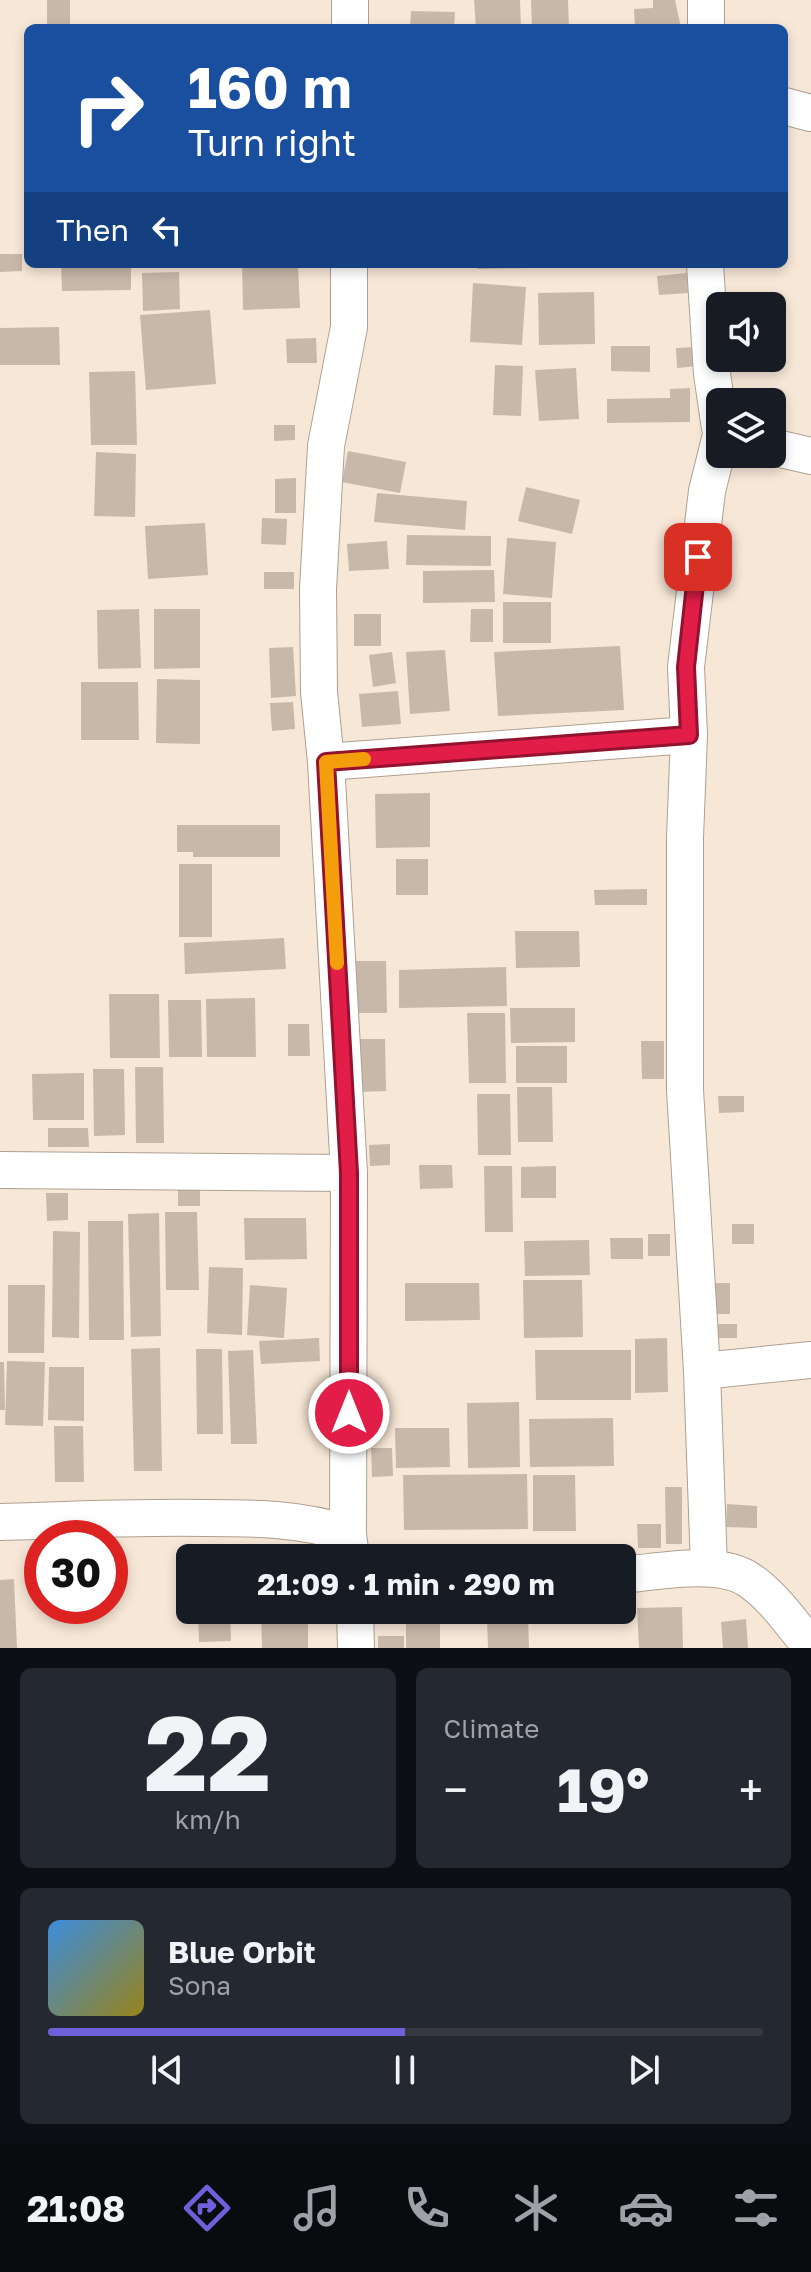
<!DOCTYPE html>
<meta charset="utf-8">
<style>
:root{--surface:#171b24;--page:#242831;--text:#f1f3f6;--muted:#9ea1a6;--line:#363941;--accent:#6e60da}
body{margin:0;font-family:"Golos Text",sans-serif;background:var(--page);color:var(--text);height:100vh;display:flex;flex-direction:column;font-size:30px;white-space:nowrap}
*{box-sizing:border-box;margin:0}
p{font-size:26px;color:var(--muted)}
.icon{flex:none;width:44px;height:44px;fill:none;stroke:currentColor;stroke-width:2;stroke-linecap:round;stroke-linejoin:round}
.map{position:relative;height:1648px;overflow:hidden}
.panel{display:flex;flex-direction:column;gap:20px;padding:20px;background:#0d0f14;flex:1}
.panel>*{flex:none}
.top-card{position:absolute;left:24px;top:24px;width:764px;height:244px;border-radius:12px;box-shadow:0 4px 12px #0003;background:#1a4fa0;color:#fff;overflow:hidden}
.controls{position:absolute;left:706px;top:292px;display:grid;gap:16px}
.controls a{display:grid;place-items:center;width:80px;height:80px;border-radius:12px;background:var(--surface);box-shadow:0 4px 12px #0003;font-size:40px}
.speed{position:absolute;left:24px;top:1520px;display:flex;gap:16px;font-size:40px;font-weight:700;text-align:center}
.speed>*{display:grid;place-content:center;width:104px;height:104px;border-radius:50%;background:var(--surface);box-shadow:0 4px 12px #0003;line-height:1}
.speed .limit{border:12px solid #d22;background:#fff;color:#111}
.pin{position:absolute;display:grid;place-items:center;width:68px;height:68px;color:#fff;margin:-34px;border-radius:16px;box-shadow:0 4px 12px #0006}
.me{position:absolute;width:88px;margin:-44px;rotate:0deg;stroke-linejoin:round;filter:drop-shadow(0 0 6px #0008)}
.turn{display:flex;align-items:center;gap:28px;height:168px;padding:0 32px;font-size:36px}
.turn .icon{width:104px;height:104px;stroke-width:2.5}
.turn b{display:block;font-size:56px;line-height:68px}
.then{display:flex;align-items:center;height:76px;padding:0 32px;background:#0003;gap:16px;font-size:30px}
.big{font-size:60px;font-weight:700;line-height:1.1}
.panel .tile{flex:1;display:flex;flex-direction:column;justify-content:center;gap:12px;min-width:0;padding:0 28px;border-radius:12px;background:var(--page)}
.panel .dial{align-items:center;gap:0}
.dial b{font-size:104px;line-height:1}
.song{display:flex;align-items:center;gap:24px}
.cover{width:96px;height:96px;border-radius:12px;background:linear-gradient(135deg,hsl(210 70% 55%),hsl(50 70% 35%))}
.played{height:8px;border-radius:4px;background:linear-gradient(90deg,var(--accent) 50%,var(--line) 50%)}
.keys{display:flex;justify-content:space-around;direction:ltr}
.heat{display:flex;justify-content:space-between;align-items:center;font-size:44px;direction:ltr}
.panel .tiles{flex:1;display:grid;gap:20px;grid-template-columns:1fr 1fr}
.tile:last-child{grid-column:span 2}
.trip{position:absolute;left:176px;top:1544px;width:460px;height:80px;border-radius:12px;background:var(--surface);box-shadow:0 4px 12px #0003;font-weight:700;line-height:80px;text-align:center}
.tabs{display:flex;height:128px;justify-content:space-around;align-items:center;background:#090b0e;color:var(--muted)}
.tabs .icon{width:56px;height:56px}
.tabs .current{color:var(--accent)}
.tabs b{font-size:36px;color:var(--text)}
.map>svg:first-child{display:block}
.building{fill:#c7b8a9}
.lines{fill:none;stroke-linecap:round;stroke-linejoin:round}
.minor-casing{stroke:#aea091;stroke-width:38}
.minor{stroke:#fff;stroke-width:36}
.route-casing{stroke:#92132f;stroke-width:20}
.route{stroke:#e11d48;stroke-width:14}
.slow{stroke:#f59e0b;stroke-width:14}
</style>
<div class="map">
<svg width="811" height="1648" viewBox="0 0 811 1648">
<rect width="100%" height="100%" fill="#f7e7d7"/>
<!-- building -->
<path class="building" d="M47 0H70V26H47Z
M474 0H520L521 28H476Z
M531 0H568L569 28H532Z
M653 0H675L681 28H635L634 9 653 8Z
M411 11 455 12 454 28H410Z
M0 254H22V271L0 272Z
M61 264H131V290L62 291Z
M298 264 300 308 243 310 242 265Z
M478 264H528V268L478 269Z
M179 272 180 309 143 311 142 273Z
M687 273 688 293 659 295 657 276Z
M473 283 526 287 522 345 470 342Z
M594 292 595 344 539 345 538 293Z
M210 310 216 384 146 390 140 315Z
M59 327 60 365H0V328Z
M316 338 317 363H287L286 339Z
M611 346H650V372L611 371Z
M696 347 698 366 677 368 676 348Z
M495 365 523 366 521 416 493 415Z
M576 368 579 419 539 421 535 370Z
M135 371 137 445H91L89 372Z
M690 388V422L607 423V399L670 398V389Z
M274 425H295V440L274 441Z
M348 451 406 462 400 493 342 482Z
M96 452 136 454 135 517 94 516Z
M296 478V513H275V479Z
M526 487 580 500 572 534 518 521Z
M377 493 467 501 465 530 374 522Z
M262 518 287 519 286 545 261 544Z
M205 523 208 575 148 579 145 526Z
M407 535 491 536V566L406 565Z
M507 538 556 542 552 598 503 594Z
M387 541 389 569 349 571 347 544Z
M494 570 495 602 423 603V571Z
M264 572H294V589H264Z
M503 602H551V643H503Z
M139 609 141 668 98 669 97 610Z
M154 609H200V668L154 669Z
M471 609H493V642H470Z
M354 614H381V646H354Z
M620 646 624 710 498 716 494 652Z
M293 647 296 696 271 698 269 648Z
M445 650 450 711 410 714 406 652Z
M392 652 396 683 373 687 369 655Z
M157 679 200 680V744L156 743Z
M81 682H138L139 740H81Z
M398 691 401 724 362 727 359 694Z
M293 702 295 729 272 731 270 703Z
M430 793V847L376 848 375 794Z
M177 825H280V857H193V852H177Z
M396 859H428V895H396Z
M179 864H212V937H179Z
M647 889V905H595L594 890Z
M515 931H579L580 967 516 968Z
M284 938 286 969 185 974 184 943Z
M356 961H386L387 1013H357Z
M506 967 507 1006 399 1008V970Z
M109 994H159L160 1058H110Z
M255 998 256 1057H207L206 999Z
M168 1000H201L202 1057H169Z
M510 1008H575V1042L511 1043Z
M467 1013H505L506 1083H469Z
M288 1024H309L310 1056H288Z
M358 1039H385L386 1091 359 1092Z
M641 1041H664V1079H642Z
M516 1046H567V1083H516Z
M135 1067H163L164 1143H136Z
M93 1069H124L125 1135 94 1136Z
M84 1073V1120H33L32 1074Z
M517 1087H552L553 1142H518Z
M477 1094H510L511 1155H478Z
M718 1096H744V1112L719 1113Z
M48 1128H88L89 1147H48Z
M390 1144V1165L370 1166 369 1145Z
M419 1165H452L453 1188 420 1189Z
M484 1166H512L513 1232H485Z
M556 1166V1198H521V1167Z
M178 1185H200V1206H178Z
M46 1193H68V1220L47 1221Z
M165 1212H197L199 1290H166Z
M159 1213 161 1336 131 1337 128 1214Z
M244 1218H306L307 1259 245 1260Z
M88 1221H123L124 1340H89Z
M732 1224H754V1244H732Z
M53 1231 80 1232 79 1338 52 1337Z
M648 1234H670V1256H648Z
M610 1238H643V1259H611Z
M589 1240 590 1275 525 1276 524 1241Z
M209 1267 243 1268 242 1335 207 1333Z
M523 1280H582L583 1337 524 1338Z
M405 1283H479L480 1320 405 1321Z
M710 1283H730V1314H711Z
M8 1285H45L44 1353H8Z
M250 1285 287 1288 284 1338 247 1335Z
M711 1324H737V1338H712Z
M319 1338 320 1361 261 1364 259 1341Z
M667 1338 668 1392 635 1393V1339Z
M160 1348 162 1471H134L131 1349Z
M196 1349H222L223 1434H197Z
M253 1350 257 1444H231L228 1351Z
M535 1350H631V1400H536Z
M7 1361 45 1362 43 1426 5 1425Z
M0 1362H4L5 1410H0Z
M49 1367H84V1421L48 1420Z
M519 1402 520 1467 468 1468 467 1403Z
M613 1418 614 1466 530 1467 529 1419Z
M54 1426H83L84 1482H55Z
M395 1428H449L450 1467 396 1468Z
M371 1448H392L393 1476 372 1477Z
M527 1474 528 1529 404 1530 403 1475Z
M533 1475H575L576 1531H533Z
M665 1487H682V1544H666Z
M727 1504 757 1506V1528L726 1527Z
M637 1524H661V1548H638Z
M14 1579 17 1648H0V1580Z
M622 1589H628L627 1615H606V1610H622Z
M682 1607 683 1648H639L637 1608Z
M198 1610H230L231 1641 199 1642Z
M261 1610H308V1648H262Z
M406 1617H440V1648H406Z
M528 1617 529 1648H488L487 1618Z
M746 1619 748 1648H723L721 1622Z
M378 1636H404V1648H378Z"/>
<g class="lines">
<!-- minor casing -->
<g class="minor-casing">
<path id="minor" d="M706 0V28
M350 28V0
M784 106 811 113
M349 264V327L326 446 318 589 319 692 326 762 349 1173 348 1534 351 1558
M705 264 712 374 720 428
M772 447 811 456
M326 762 689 735
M0 1170 349 1173
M702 1371 811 1360
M0 1522C68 1520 135 1517 203 1518 252 1518 301 1518 348 1534
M709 1568 702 1371 685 1090V838L689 735 686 667 707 491 720 439
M622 1575C658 1572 714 1560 746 1578 772 1594 792 1624 811 1647
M355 1610 356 1648"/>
</g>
<!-- minor -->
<use href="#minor" class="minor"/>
</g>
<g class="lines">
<!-- route casing -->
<g class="route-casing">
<path id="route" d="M349 1413V1173L326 762 689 735 686 667 698 557"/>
</g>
<!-- route -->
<use href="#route" class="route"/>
<!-- slow -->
<path class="slow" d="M337 963 326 762 364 759"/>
</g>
</svg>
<div class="controls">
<a><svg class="icon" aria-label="sound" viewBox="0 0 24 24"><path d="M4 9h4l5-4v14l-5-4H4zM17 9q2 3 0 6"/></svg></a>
<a><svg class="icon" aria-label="layers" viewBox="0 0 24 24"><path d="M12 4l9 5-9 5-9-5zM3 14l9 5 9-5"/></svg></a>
</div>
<div class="speed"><div class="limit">30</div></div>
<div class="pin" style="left:698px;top:557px;background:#d93025"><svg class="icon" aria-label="arrive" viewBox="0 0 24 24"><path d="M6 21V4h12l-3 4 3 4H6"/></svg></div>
<svg class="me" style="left:349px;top:1413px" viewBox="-20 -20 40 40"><circle r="17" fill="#e11d48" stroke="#fff" stroke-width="3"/><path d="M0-11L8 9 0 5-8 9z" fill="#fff"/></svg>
<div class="trip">21:09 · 1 min · 290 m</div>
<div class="top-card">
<div class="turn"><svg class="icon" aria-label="right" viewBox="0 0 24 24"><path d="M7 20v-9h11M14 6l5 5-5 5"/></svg><div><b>160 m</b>Turn right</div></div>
<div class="then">Then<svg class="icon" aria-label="left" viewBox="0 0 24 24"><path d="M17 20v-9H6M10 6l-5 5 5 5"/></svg></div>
</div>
</div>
<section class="panel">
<div class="tiles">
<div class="tile dial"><b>22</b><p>km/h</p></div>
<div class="tile"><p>Climate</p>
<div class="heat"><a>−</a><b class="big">19°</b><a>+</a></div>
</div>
<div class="tile">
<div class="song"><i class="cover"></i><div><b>Blue Orbit</b><p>Sona</p></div></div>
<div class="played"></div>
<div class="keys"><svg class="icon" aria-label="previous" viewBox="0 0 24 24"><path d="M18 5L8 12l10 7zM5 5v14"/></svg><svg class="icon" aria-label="pause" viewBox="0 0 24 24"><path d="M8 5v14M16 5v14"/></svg><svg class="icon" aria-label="next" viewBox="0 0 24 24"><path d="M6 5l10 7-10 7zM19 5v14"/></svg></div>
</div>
</div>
</section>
<nav class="tabs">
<b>21:08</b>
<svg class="icon current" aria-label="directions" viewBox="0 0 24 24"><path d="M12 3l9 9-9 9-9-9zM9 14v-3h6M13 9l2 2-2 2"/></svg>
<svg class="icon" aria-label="music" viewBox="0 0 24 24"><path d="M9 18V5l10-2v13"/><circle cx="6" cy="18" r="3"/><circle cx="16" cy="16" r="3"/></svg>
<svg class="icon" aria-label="phone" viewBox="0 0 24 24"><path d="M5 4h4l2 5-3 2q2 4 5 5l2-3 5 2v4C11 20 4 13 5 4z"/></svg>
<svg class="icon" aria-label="climate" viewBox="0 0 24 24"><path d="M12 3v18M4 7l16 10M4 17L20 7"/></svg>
<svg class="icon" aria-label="car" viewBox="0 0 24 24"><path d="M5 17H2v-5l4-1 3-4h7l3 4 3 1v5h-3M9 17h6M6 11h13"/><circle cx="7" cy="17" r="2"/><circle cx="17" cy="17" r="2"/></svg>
<svg class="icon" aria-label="filters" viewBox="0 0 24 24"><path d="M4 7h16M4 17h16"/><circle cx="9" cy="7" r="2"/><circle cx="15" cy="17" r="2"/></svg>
</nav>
